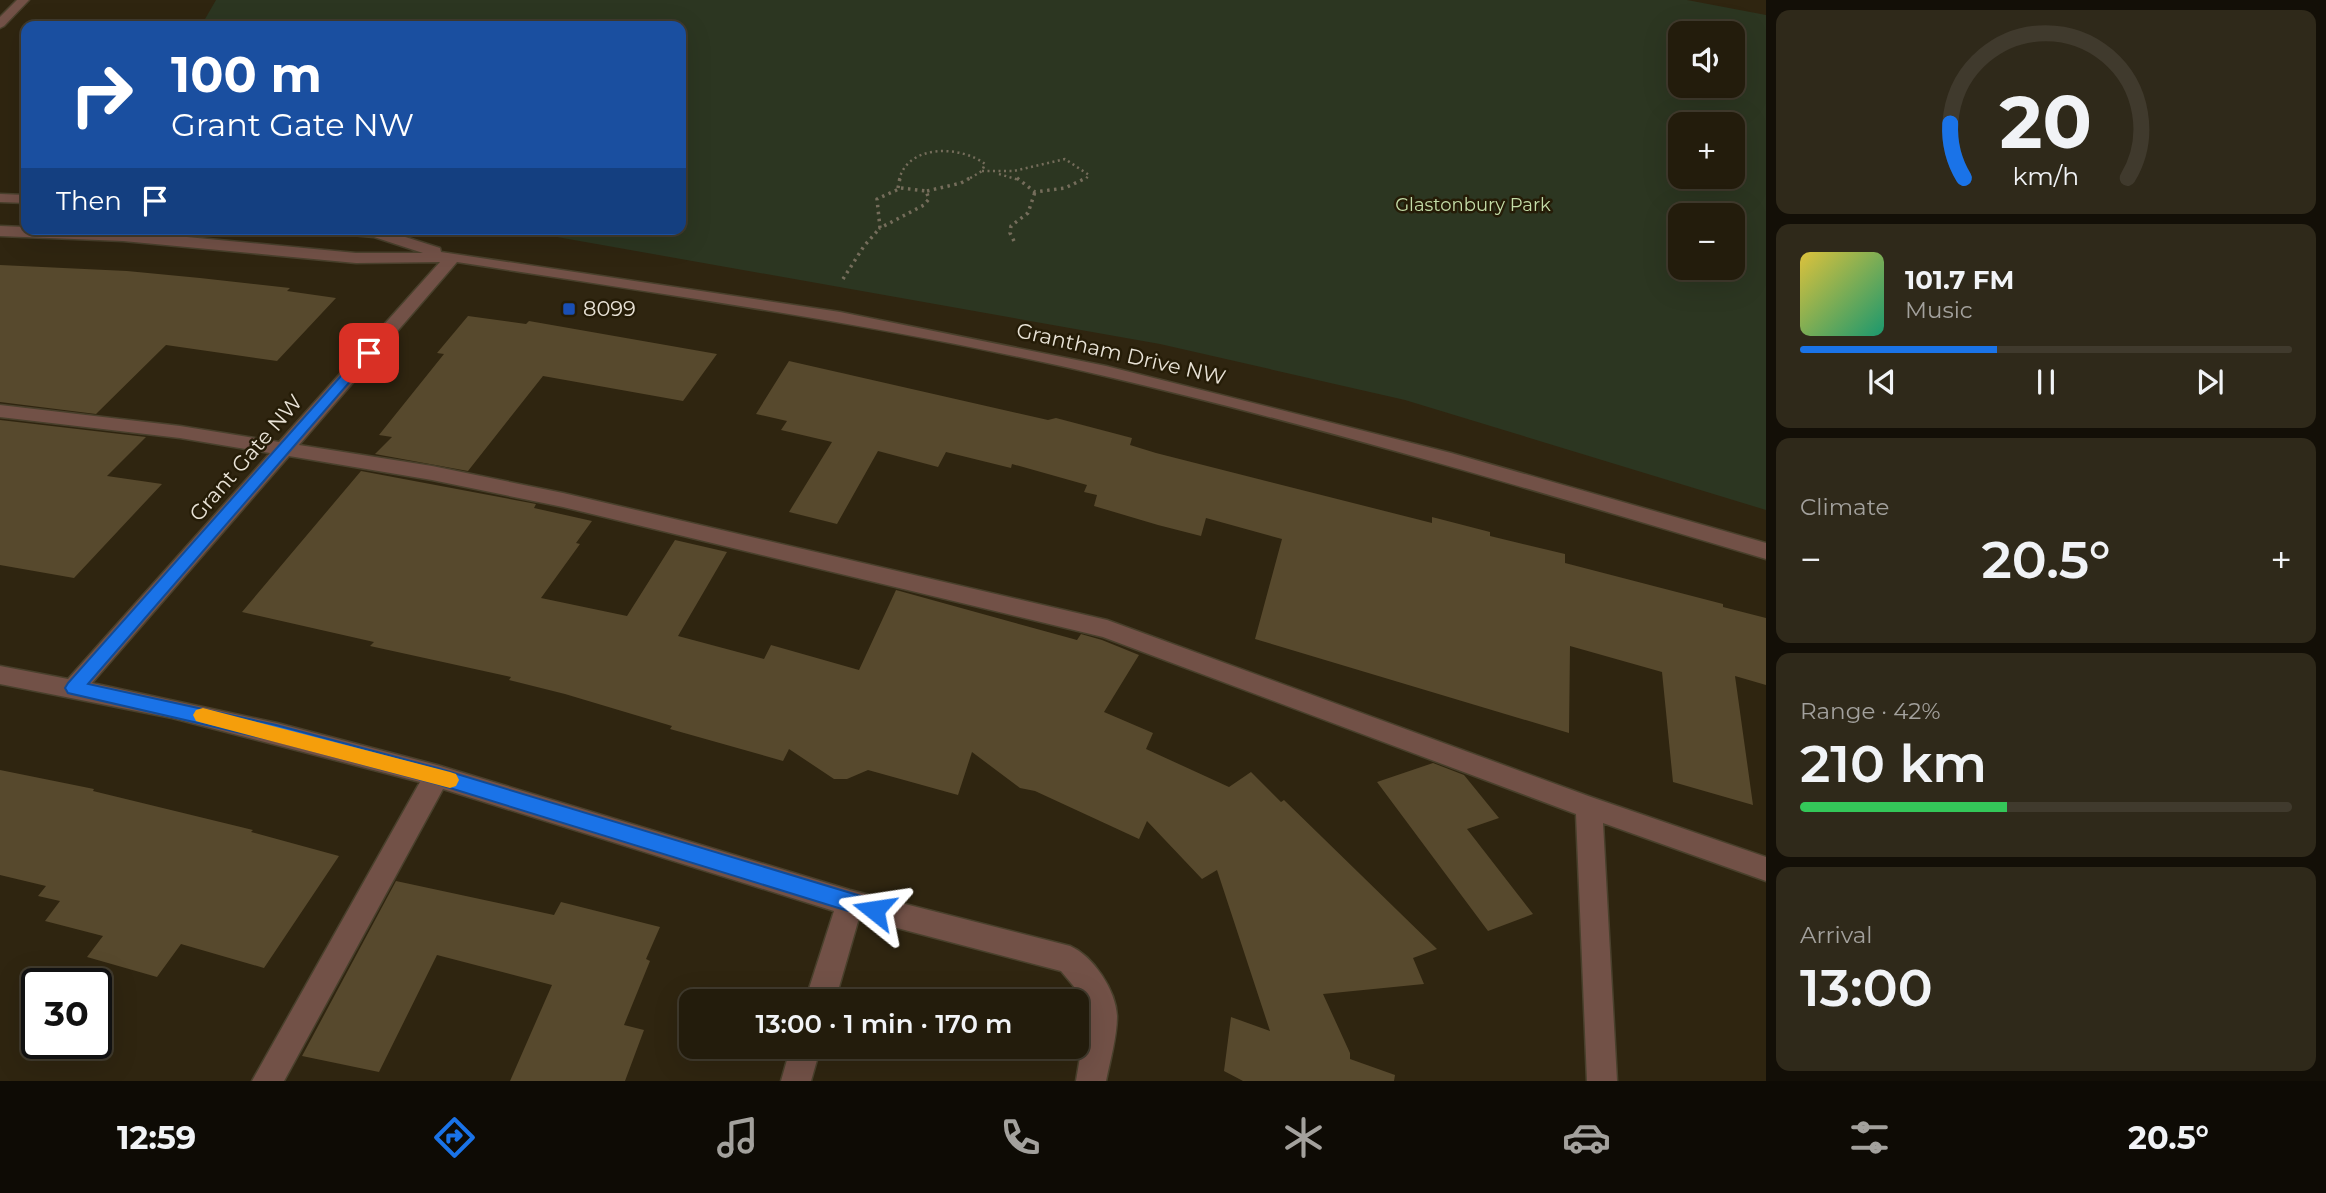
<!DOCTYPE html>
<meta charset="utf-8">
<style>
:root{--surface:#231c0c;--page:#2f291a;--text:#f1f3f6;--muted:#a3a19d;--line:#403a2d;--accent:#1a73e8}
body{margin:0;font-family:Montserrat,sans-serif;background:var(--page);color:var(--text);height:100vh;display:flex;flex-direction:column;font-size:26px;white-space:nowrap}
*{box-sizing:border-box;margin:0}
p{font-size:23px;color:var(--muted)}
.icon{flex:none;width:38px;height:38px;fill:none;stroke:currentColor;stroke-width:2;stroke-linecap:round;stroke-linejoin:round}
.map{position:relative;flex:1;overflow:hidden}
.side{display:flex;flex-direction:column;gap:10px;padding:10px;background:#130f07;width:560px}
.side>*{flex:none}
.guide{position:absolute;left:21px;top:21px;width:665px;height:214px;border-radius:14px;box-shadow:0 7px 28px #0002,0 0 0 2px var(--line);background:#1a4fa0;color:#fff;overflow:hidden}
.tools{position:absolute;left:1668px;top:21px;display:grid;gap:14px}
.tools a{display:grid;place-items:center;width:77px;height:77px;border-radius:14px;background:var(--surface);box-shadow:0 7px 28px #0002,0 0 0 2px var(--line);font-size:35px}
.speed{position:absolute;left:21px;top:968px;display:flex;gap:14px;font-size:35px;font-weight:700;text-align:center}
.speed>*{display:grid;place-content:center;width:91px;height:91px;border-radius:50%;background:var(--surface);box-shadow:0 7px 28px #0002,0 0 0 2px var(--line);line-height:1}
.speed .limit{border:4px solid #111;border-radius:10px;background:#fff;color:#111}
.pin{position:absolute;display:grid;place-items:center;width:60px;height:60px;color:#fff;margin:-30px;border-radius:14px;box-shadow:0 4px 10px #0006}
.me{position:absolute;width:77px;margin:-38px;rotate:285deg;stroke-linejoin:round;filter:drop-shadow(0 0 5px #0008)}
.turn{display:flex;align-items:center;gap:24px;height:147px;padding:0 35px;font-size:32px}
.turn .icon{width:91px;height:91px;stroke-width:2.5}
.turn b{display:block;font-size:49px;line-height:60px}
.then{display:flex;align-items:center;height:66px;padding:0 35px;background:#0003;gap:14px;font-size:26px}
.big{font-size:52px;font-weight:600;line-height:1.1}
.side .card{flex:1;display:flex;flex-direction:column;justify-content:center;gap:10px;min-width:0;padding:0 24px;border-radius:14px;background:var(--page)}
.side .dial{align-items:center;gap:0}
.dial svg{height:182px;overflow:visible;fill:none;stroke:var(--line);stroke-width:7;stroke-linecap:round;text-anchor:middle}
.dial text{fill:var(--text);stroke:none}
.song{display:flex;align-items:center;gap:21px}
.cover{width:84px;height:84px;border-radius:10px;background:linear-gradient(135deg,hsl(50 70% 55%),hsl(160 70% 35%))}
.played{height:7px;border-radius:4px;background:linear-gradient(90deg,var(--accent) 40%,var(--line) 40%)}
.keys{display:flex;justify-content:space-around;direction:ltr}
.heat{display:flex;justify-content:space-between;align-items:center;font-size:38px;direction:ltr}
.charge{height:10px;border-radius:5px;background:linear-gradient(90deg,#34c759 42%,var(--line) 0)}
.trip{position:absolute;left:679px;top:989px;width:410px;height:70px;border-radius:14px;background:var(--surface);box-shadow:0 7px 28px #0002,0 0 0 2px var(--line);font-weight:600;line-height:70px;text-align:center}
.tabs{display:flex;height:112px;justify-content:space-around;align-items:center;background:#0e0b05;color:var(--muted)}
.tabs .icon{width:49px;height:49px}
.tabs .on{color:var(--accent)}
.tabs b{font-size:32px;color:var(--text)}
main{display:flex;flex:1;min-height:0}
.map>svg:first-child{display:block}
.green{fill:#2c3621;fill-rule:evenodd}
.building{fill:#57492d}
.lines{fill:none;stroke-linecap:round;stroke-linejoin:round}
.minor-casing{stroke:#49402c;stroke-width:3}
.path-far1{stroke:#756d5b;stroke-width:2.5;stroke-dasharray:2 3.5;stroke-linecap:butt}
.path{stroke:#756d5b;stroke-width:3.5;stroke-dasharray:2.5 4.5;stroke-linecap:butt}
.minor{fill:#725147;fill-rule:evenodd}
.route{fill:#1a73e8;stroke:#114b97;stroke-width:2}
.slow{fill:#f59e0b}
.transit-dot{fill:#1a4fb4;stroke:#251c07;stroke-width:2.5}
.labels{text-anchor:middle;stroke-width:5;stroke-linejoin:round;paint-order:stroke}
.far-park-label{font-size:18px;fill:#c4dda8;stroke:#251c07}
.poi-label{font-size:21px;fill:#e9e3d7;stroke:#251c07;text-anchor:start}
.street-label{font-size:21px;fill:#e9e3d7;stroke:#251c07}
</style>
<main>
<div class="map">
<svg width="1766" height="1081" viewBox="0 0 1766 1081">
<rect width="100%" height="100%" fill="#2f2510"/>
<!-- green -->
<path class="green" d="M216 0H1687L1766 15V510L1405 400 1160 344 512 229H681V26H201ZM1680 33H1732V86H1680ZM1680 124H1732V177H1680ZM1680 215H1732V268H1680Z"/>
<!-- building -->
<path class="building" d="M0 265 127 271 200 278 290 288 287 291 336 298 277 361 166 345 96 414 0 402Z
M468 316 526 324 529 321 717 354 683 401 543 376 468 471 375 454 392 437 379 435 444 354 437 353Z
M789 361 1048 420 1056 418 1132 438 1130 445 1156 453 1432 523V517L1490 532V536L1565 554V563L1723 604V607L1766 618V685L1735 676 1753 805 1673 782 1662 672 1570 646 1569 733 1255 639 1282 539 1206 518 1201 536 1158 525 1094 506 1097 495 1084 492 1087 485 1012 464 1011 468 946 452 938 467 878 451 837 524 789 512 832 442 781 430 787 421 756 414Z
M0 420 146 437 107 476 162 484 74 578 0 565Z
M361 471 536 504 534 508 592 521 576 543 580 544 541 598 627 616 675 540 727 552 678 636 764 659 771 645 859 670 896 590 1077 640 1081 634 1102 640 1139 655 1104 712 1153 733 1146 749 1229 787 1251 772 1281 802 1284 800 1437 949 1413 958 1424 984 1323 994 1350 1053V1059L1395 1075 1394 1081H1243L1224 1071 1231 1017 1270 1031 1217 870 1202 879 1147 821 1139 839 1035 791 1020 788 972 752 958 795 868 770 847 779H834L789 749 783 761 670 729 672 726 565 694 509 680 511 677 370 646 374 642 242 612Z
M1433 763 1464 775 1499 818 1467 829 1533 914 1488 931 1377 782Z
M0 770 94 789 93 791 253 830 251 832 339 856 264 968 181 944 157 977 87 957 103 936 45 921 60 901 38 896 46 886 0 875Z
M396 881 554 915 561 902 660 927 646 959 650 961 624 1025 644 1030 625 1081H510L552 985 437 955 379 1072 302 1056Z"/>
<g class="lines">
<!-- minor casing -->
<g class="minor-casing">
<path id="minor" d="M17 0H29L4 26 0 28V17Z
M0 194 26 195V203L0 202Z
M0 226 123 231 356 253H423L374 237 340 234 332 229H380L440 248 441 252 840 312 1106 366 1451 453 1766 543V559C1548 494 1330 429 1109 377 894 326 675 296 457 262L299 445 432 466 563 493 1107 620 1591 797 1766 857V881L1603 823 1617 1081H1587L1576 814 1103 637 563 507 432 480 289 456 92 683 277 723 437 765 850 890 1070 946C1093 956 1116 990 1117 1016 1117 1037 1110 1061 1106 1081H1076L1087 1015 1081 995 1061 971 859 918 835 1001H805L834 911 443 789 284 1081H252L420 782 172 718 0 684V666L68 679 270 453 180 438 0 417V405L180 426 279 442 440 262 356 263 123 241 0 236Z
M791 1046H821L811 1081H781Z"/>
</g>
<!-- path-far1 -->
<path class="path-far1" d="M982 171H1014L1065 159 1089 175 1085 180
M999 174 1019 180
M899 180C908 143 962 146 985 164L982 171 967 180"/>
<!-- path -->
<path class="path" d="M1017 178 1035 192 1065 188 1086 178
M898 188 900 178
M901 188 926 191 929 199 924 205 880 228 877 199Z
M927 191 961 183 970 178
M1014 241 1010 233 1011 226 1028 213 1035 192
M843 279 864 246 880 228"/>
<!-- minor -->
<use href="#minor" class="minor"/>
</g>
<!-- route -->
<path class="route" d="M369 349 373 350V355L88 684 276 725 437 768 874 900 881 903 884 910 881 917 874 919 437 784 276 741 68 693 65 688 68 683 364 350Z"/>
<!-- slow -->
<path class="slow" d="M203 708 450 772 456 774 459 780 456 786 450 788 203 723 196 721 193 715 196 710Z"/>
<!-- markers -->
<rect class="transit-dot" x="562" y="302" width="14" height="14" rx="3.5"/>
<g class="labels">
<!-- far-park labels -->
<g class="far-park-label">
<text x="1473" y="211">Glastonbury Park</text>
</g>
<!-- poi labels -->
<g class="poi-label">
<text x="583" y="316">8099</text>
</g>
<!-- street labels -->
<g class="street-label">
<text transform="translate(1121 354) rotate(13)" y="7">Grantham Drive NW</text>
<text transform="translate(246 458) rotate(-49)" y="7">Grant Gate NW</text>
</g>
</g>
</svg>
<div class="tools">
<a><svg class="icon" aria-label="sound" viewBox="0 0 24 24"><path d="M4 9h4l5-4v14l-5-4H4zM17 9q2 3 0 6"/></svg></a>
<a>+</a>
<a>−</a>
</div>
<div class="speed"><div class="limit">30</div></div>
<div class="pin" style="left:369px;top:353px;background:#d93025"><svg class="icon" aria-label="arrive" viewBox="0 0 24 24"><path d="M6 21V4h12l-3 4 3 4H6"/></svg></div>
<svg class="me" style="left:874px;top:910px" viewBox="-20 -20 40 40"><path d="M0-17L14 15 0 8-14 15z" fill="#1a73e8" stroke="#fff" stroke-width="4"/></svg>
<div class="trip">13:00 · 1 min · 170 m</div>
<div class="guide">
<div class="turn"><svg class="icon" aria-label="right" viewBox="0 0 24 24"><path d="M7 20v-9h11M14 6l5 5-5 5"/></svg><div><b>100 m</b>Grant Gate NW</div></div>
<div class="then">Then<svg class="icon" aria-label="arrive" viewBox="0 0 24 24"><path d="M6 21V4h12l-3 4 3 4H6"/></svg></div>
</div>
</div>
<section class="side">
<div class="card dial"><svg viewBox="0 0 100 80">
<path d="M14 69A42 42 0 1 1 86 69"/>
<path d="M14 69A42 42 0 0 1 8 45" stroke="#1a73e8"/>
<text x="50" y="56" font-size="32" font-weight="700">20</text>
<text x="50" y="72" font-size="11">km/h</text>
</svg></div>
<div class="card">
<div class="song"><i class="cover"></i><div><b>101.7 FM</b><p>Music</p></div></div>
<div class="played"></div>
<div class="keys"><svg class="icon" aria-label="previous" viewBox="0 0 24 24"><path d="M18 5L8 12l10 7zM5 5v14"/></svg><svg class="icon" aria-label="pause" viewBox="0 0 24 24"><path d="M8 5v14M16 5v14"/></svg><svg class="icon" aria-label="next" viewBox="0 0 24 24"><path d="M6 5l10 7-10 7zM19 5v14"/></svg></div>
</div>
<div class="card"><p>Climate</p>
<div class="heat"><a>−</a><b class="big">20.5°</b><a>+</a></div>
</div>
<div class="card"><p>Range · 42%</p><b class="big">210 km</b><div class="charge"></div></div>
<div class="card"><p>Arrival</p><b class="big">13:00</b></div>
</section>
</main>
<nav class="tabs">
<b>12:59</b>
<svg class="icon on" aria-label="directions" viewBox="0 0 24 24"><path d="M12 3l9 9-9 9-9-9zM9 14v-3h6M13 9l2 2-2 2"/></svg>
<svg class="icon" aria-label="music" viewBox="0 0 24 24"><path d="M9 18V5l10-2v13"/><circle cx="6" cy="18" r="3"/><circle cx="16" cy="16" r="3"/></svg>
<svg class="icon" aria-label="phone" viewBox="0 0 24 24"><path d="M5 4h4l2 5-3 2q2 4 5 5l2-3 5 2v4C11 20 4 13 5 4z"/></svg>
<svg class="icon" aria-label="climate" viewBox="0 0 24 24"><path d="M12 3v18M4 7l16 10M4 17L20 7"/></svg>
<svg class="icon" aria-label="car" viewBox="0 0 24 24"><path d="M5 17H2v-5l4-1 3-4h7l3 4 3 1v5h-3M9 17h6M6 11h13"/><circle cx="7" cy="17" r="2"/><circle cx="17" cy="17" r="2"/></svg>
<svg class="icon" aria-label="filters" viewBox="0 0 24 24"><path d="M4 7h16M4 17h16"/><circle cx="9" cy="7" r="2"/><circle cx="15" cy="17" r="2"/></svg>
<b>20.5°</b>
</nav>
